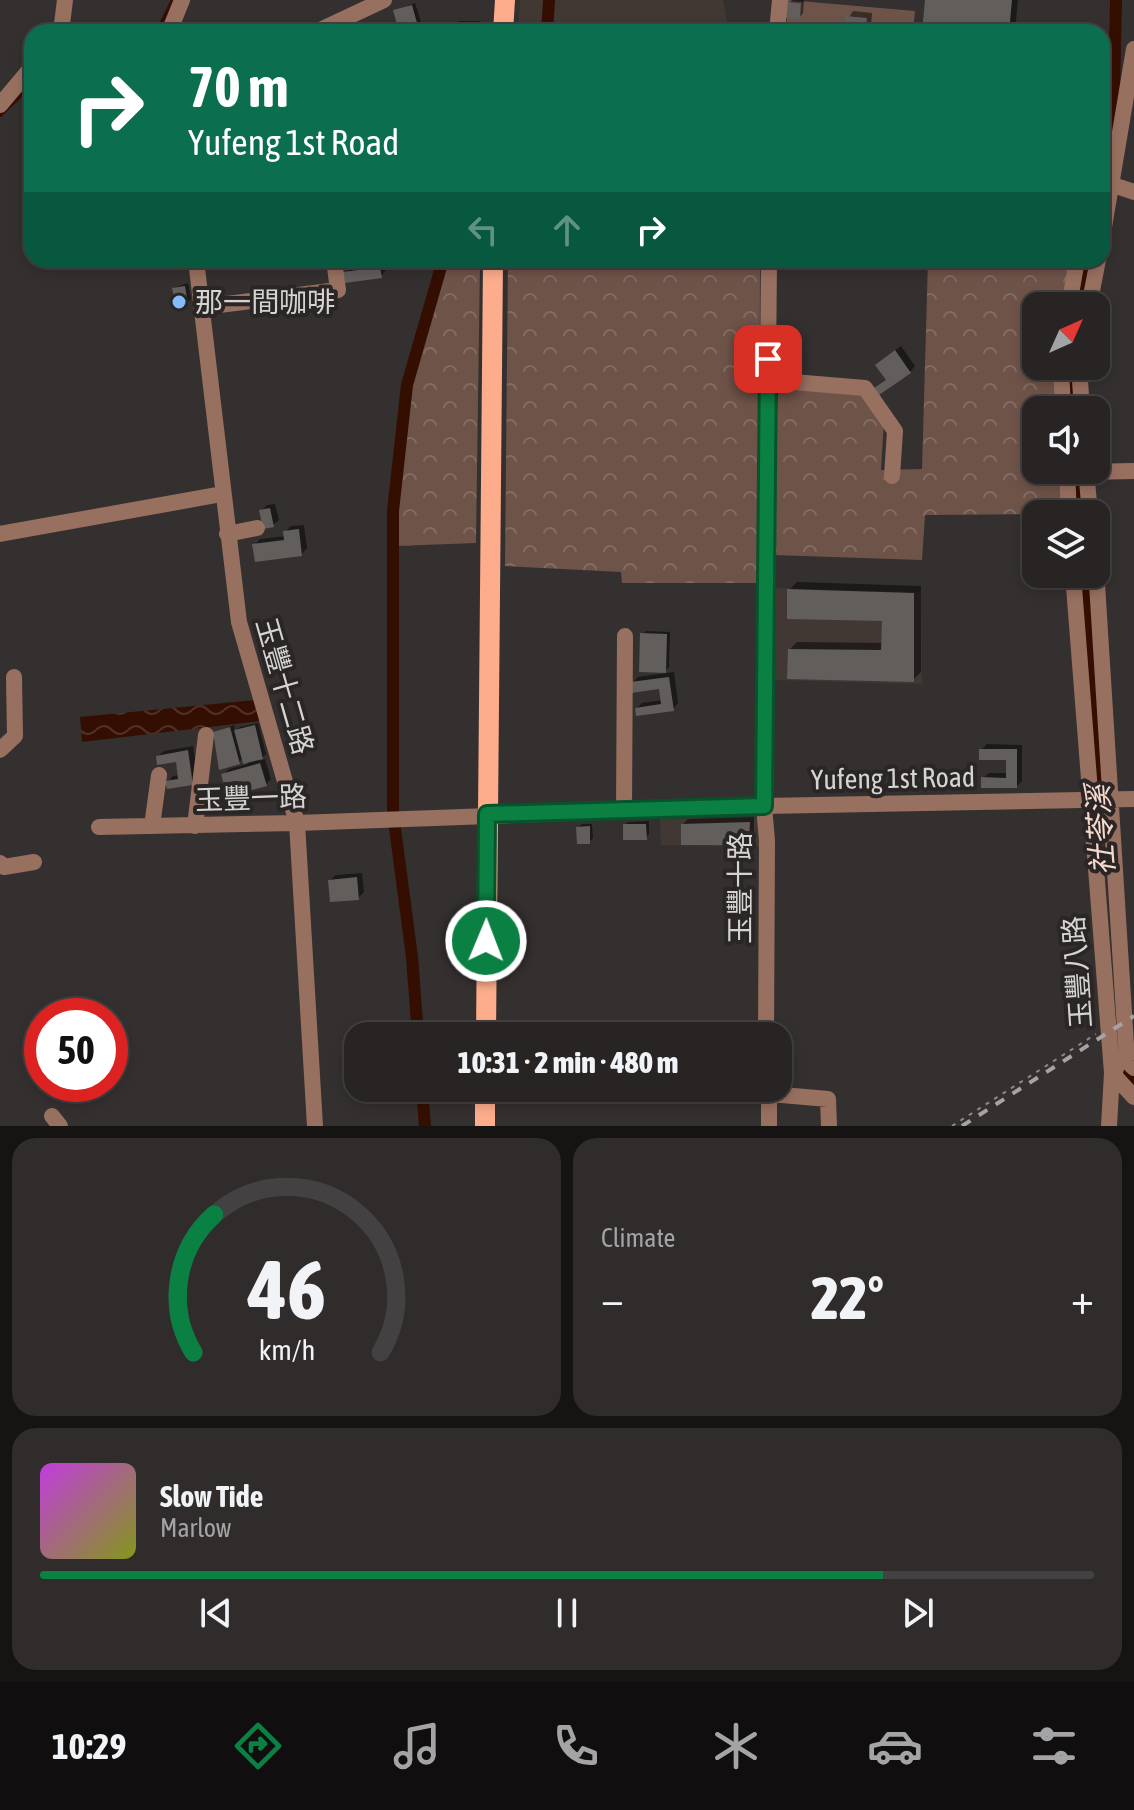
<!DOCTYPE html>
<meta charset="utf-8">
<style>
:root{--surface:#272423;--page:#2f2c2b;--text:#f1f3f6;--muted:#a4a4a6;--line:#434141;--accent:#0b8043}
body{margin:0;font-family:"Asap Condensed","Noto Sans TC",sans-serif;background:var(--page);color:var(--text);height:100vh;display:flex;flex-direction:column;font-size:30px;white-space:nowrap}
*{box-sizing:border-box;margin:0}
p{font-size:26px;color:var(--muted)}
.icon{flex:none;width:44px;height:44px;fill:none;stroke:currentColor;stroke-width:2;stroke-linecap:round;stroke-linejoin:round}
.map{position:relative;height:1126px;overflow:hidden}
.side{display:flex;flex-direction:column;gap:12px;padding:12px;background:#151413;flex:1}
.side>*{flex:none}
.hud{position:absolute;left:24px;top:24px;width:1086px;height:244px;border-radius:24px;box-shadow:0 4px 12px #0003,0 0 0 2px var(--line);background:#0b6e4f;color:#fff;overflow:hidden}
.needle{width:52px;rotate:45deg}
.fabs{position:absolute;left:1022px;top:292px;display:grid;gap:16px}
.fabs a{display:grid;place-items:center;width:88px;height:88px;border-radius:16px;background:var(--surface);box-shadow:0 4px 12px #0003,0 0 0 2px var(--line);font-size:40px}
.speed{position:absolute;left:24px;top:998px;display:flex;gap:16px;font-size:40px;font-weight:700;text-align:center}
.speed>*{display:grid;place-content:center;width:104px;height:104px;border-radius:50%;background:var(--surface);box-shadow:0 4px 12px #0003,0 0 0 2px var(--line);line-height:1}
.speed .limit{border:12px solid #d22;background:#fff;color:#111}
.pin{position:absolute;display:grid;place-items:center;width:68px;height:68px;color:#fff;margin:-34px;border-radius:16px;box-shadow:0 4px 12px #0006}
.me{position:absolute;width:88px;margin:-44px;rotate:1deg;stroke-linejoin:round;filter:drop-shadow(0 0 6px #0008)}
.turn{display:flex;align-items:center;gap:28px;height:168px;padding:0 32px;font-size:36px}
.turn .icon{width:104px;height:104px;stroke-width:2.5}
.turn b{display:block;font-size:56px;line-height:68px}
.lanes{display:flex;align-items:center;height:76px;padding:0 32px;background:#0003;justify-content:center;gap:40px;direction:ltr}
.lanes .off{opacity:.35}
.big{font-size:60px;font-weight:800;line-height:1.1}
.side .card{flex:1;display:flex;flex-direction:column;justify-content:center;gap:12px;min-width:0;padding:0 28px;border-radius:24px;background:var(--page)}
.side .dial{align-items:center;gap:0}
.dial svg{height:208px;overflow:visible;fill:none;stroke:var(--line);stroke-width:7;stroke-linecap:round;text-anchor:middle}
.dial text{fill:var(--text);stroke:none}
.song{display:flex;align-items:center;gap:24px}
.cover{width:96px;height:96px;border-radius:12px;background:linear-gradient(135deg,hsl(290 70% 55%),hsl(70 70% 35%))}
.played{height:8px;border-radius:4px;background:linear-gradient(90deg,var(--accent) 80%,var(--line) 80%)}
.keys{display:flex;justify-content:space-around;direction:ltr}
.heat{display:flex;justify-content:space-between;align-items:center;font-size:44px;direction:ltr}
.side .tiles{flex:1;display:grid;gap:12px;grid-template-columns:1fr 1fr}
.card:last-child{grid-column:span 2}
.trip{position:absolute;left:344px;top:1022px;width:448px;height:80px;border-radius:24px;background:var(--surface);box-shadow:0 4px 12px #0003,0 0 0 2px var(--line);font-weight:800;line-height:80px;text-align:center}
.tab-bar{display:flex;height:128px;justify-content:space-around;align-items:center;background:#100e0e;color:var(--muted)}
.tab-bar .icon{width:56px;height:56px}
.tab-bar .selected{color:var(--accent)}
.tab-bar b{font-size:36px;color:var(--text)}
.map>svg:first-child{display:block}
.built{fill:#413733}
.forest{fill:url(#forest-crowns)}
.park{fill:#6e5349}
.water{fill:url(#water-waves)}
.shadow{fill:#0007}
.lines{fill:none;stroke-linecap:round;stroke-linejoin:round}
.stream{stroke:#340f01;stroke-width:4}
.canal{stroke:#340f01;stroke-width:12}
.building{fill:#625e5c}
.path{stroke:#8c8988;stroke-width:2;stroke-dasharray:4 6;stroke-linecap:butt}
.minor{stroke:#987060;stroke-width:16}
.major{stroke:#fead8c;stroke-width:20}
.rail{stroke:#a6a3a2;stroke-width:4;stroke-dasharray:10 10;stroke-linecap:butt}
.route-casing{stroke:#07532c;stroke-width:20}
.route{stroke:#0b8043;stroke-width:14}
.poi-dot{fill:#85bbfb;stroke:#2a2625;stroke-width:3}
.labels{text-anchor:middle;stroke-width:8;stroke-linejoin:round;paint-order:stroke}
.poi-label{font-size:28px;fill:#d6d4d3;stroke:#2a2625;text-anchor:start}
.street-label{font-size:28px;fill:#d6d4d3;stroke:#2a2625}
.water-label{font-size:30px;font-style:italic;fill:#f8d9cd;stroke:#2a2625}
</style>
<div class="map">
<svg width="1134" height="1126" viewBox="0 0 1134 1126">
<defs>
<pattern id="forest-crowns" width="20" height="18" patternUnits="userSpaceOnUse" patternTransform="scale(2)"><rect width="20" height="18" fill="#6e5349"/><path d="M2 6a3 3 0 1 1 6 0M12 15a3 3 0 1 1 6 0" fill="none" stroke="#826b62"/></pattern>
<pattern id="water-waves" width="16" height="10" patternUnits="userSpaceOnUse" patternTransform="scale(2)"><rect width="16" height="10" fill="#340f01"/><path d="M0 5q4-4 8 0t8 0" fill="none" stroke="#513125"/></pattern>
</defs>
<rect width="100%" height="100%" fill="#34302f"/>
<!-- built -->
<path class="built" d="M520 0H723L729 32H518Z
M774 588 921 592 922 684 772 680Z
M758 817 761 847 661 845 660 819Z"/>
<!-- forest -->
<path class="forest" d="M449 260H480L476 543 396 546 398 507 412 375Z
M508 260H760L759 583H622L621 572 505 566Z
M928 260H1071L1063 306H1036V366H1055L1058 410H1036V470H1061L1064 514 925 515 922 560 773 555 778 384 856 383 884 421 881 470 922 469Z"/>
<!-- park -->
<path class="park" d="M788 0 915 11 913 32H786Z"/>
<!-- water -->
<path class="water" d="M255 700 260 721 82 742 80 717Z"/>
<!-- shadow -->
<path class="shadow" d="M792 0H804L803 13 800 17 789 3Z
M927 0H1018L1015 32H924Z
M415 3 422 25 418 28 401 32 395 11Z
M853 11 872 13 871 27 897 28V32H840Z
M459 21H480V32H453V26Z
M372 260 368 265 385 263 386 270 381 276 345 273 350 269 349 260Z
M188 283 191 299 187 303 174 288Z
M901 346 915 366 910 372 888 379 883 359Z
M275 504 279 520 273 525 261 511 267 505Z
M304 525 307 548 302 554 255 545 260 539 286 536 285 532 291 526Z
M797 582 921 586V672L913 680 790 649 797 642 884 643V619L789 590Z
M646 631 670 632 669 667 665 671 642 634Z
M674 672 678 703 673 709 637 708 642 703 663 700 661 687 632 683 638 677Z
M258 723 266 754 259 761 265 759 271 779 266 784 223 775 229 769 248 764 243 758 239 762 216 732 234 725 235 731 240 727Z
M987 744 1022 745V781L1017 786 983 778 989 773H1008V758L981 750Z
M193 746 198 778 192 783 168 782 173 776 180 775 177 759 158 756 164 751Z
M754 817V838L748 843 683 824 688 819Z
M649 821V834L646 838 625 825 628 822Z
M582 824H592L593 838 589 842 578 828Z
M362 873 364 892 358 898 330 880 336 875Z"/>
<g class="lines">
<!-- stream -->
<path class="stream" d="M157 32 173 0
M0 115 32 85"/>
<!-- canal -->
<path class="canal" d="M547 32 549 0
M1102 171 1114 93 1116 0
M1079 306 1087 260
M1070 366 1073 410
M1077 470 1080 514
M1083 574 1099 800
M418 1036 412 957 393 813V511L407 385 443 260
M1116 1058 1134 1080
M422 1088 425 1126"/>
</g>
<!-- building -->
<path class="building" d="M925 0H1012L1009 32H922Z
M787 2 801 3 800 19 785 18Z
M412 5 419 30 399 32 393 10Z
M845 16 867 18 866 32H844Z
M346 260H369L370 266 348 269Z
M380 267 382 278 345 283 343 272Z
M185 286 188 304 176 307 172 288Z
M895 350 911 373 876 397 871 390 886 380 875 365Z
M270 508 274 527 263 529 259 510Z
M299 529 302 556 255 562 252 544 284 540 283 531Z
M787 589 914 593V682L787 679 788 649 881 650 882 621 787 619Z
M640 633 667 634 666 673 639 672Z
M669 677 674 711 636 716 635 708 661 704 659 689 631 693 630 682Z
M255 725 263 759 243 764 234 730Z
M230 727 240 764 219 770 213 732Z
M979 749H1017V788H981V777L1006 778V760H979Z
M188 750 193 785 167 789 165 781 178 779 176 762 157 765 156 756Z
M260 763 267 786 227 797 221 774Z
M750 822 749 845H681V824Z
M623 824H646L647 840H623Z
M590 826V844H577L576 827Z
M357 877 359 900 330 902 328 880Z"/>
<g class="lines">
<!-- path -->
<path class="path" d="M952 1126 1096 1034"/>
<!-- minor -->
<path class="minor" d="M61 32 65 0
M169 32 182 0
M316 32 384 0
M777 32 780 0
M0 105 32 67
M1104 182 1134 192
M1102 239 1134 49
M196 260 239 622 297 823 315 1126
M1069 306 1077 260
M1089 306 1098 260
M203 307 338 290 334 260
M1061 366 1063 410
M1079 366 1082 410
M769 380 865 388 895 431 892 476
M1067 470 1069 514
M1086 470 1090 514
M1086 472 1134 471
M0 534 222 494
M227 534 257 528
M1096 568 1127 1061 1134 1068
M1073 574 1112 1073 1109 1126
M0 750 15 736 14 677
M624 812 625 636
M152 826 159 775
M195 826 206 735
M99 827 297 823 764 806 1134 799
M0 863 4 867 34 862
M766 1036 767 841 764 806 769 260
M1116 1069 1112 1073 1134 1097
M770 1094 828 1099 829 1126
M52 1116 60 1126
M769 1126V1088"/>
<!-- major -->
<path class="major" d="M503 32 505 0
M486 1036 493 260
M485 1126V1088"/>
<!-- rail -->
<path class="rail" d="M962 1126 1134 1016"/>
</g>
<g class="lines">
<!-- route casing -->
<g class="route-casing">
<path id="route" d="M486 941 487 814 764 806 768 359"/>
</g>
<!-- route -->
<use href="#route" class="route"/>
</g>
<!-- markers -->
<circle class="poi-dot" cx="179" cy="302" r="8"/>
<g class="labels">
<!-- poi labels -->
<g class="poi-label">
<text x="195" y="312">那一間咖啡</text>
</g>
<!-- street labels -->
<g class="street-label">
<text transform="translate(285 686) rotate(74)" y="10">玉豐十二路</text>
<text transform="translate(893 778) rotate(-1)" y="10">Yufeng 1st Road</text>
<text transform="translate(251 798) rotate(-2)" y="10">玉豐一路</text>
<text transform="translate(740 888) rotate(-90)" y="10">玉豐十路</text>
<text transform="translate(1077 972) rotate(-94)" y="10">玉豐八路</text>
</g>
<!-- water labels -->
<g class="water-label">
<text transform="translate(1101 830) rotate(-94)" y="10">社苓溪</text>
</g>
</g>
</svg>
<div class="fabs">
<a><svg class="needle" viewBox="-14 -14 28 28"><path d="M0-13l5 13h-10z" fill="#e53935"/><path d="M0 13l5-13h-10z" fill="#a4a4a6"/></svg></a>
<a><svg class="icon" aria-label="sound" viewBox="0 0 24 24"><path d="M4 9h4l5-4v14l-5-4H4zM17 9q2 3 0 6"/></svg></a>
<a><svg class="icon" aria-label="layers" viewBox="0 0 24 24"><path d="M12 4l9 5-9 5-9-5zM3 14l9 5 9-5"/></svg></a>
</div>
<div class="speed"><div class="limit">50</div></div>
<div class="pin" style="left:768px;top:359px;background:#d93025"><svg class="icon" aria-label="arrive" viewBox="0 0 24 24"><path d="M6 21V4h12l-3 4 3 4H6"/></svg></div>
<svg class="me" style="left:486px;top:941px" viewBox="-20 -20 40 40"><circle r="17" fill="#0b8043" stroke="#fff" stroke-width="3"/><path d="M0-11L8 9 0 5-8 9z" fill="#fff"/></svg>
<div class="trip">10:31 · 2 min · 480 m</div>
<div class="hud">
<div class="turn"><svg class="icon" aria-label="right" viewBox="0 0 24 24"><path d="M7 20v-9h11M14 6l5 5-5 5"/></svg><div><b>70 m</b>Yufeng 1st Road</div></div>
<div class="lanes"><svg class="icon off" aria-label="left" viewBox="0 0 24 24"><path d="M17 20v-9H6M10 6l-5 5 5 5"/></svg><svg class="icon off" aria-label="ahead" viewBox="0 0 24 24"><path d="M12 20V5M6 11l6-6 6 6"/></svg><svg class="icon" aria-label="right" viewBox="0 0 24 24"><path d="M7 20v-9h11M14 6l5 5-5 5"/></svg></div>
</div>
</div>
<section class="side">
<div class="tiles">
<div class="card dial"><svg viewBox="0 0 100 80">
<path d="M14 69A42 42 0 1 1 86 69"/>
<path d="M14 69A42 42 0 0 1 22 16" stroke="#0b8043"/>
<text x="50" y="56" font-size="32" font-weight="700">46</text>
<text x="50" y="72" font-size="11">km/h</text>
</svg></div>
<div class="card"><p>Climate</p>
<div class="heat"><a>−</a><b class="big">22°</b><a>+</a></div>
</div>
<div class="card">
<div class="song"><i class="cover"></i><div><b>Slow Tide</b><p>Marlow</p></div></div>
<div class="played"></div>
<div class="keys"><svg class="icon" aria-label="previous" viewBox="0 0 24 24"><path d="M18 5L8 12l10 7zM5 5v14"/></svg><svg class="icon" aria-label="pause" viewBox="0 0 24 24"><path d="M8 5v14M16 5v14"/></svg><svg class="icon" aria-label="next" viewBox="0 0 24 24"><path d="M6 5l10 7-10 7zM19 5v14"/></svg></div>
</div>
</div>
</section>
<nav class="tab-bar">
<b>10:29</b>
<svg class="icon selected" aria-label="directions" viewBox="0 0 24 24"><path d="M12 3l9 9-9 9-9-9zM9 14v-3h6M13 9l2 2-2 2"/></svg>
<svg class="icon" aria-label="music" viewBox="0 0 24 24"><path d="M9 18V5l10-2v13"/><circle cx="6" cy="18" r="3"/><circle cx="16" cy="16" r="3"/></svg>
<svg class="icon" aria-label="phone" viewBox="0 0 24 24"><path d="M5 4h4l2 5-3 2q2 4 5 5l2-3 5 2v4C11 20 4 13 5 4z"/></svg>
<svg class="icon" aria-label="climate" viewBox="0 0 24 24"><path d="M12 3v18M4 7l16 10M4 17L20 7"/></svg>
<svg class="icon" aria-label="car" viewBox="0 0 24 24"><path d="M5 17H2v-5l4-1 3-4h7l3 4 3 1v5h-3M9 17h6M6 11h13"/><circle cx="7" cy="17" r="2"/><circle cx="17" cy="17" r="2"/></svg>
<svg class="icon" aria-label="filters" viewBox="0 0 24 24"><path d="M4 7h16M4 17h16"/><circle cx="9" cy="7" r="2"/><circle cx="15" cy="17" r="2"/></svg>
</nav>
